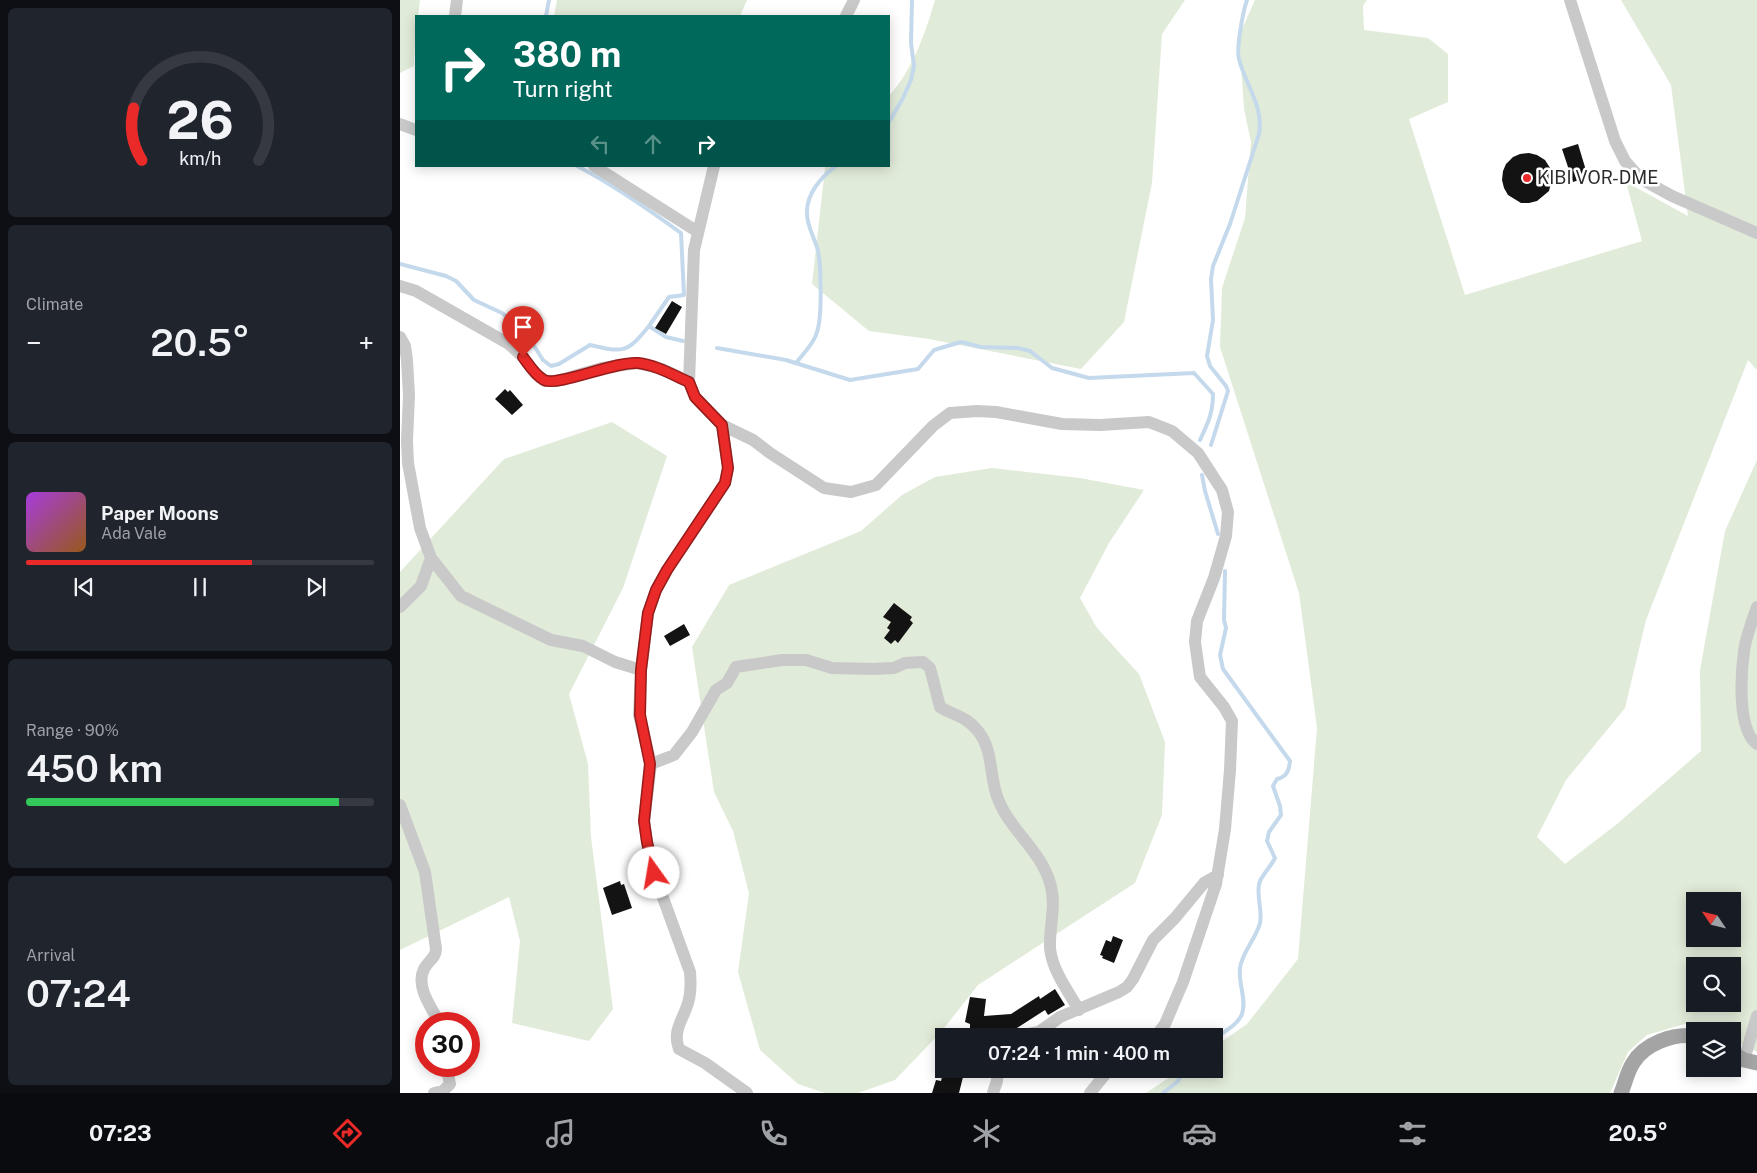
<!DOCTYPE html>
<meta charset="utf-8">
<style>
:root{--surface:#171b24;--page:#20242c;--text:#f1f3f6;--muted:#9ea1a6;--line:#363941;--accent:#e92a28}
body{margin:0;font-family:"Public Sans",sans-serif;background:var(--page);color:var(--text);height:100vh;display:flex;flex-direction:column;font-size:19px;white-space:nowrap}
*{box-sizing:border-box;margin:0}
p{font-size:16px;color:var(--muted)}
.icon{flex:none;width:28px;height:28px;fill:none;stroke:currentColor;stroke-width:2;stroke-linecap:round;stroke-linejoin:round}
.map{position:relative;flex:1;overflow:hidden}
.panel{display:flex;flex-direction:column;gap:8px;padding:8px;background:#0d0f14;width:400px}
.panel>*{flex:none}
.banner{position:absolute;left:15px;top:15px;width:475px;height:152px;border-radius:0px;box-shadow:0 2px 12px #0003;background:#00695c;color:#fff;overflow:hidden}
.needle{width:32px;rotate:305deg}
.tools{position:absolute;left:1286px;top:892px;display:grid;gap:10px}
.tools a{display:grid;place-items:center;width:55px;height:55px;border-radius:0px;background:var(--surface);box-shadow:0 2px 12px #0003;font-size:25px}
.speed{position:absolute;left:15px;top:1012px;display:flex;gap:10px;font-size:25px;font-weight:700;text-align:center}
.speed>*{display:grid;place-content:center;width:65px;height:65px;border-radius:50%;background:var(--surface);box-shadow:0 2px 12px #0003;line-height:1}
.speed .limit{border:8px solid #d22;background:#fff;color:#111}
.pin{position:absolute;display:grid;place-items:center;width:42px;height:42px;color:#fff;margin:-51px -21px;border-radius:50% 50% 50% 0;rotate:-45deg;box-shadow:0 0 5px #0007}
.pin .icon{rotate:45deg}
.me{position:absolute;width:55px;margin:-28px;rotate:347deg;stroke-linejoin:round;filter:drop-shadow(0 0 4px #0008)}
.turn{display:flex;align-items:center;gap:18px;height:105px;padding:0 15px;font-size:22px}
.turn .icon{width:65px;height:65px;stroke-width:2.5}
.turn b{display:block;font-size:35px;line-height:42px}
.lanes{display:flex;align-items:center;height:48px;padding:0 15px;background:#0003;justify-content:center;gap:25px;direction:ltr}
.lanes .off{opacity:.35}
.big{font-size:38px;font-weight:600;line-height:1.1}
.panel .card{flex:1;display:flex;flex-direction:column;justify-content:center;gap:8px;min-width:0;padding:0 18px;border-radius:8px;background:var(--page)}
.panel .dial{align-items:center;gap:0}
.dial svg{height:130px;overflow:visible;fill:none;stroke:var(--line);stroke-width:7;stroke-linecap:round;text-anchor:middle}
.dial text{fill:var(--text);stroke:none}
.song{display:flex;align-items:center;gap:15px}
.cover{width:60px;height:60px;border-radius:8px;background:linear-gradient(135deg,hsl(280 70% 55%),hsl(30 70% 35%))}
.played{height:5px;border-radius:2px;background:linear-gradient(90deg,var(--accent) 65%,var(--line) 65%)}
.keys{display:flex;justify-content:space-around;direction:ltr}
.heat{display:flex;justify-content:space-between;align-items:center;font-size:28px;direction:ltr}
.charge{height:8px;border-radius:4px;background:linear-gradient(90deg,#34c759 90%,var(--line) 0)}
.trip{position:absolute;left:535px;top:1028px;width:288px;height:50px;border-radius:0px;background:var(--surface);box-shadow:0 2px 12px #0003;font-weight:600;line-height:50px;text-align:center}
.dock{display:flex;height:80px;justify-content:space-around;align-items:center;background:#090b0e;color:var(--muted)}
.dock .icon{width:35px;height:35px}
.dock .selected{color:var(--accent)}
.dock b{font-size:22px;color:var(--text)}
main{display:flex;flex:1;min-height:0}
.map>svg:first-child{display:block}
.green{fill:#e1ebd9;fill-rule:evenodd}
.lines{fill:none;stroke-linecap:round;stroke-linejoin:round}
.stream{stroke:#c4d9eb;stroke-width:4}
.building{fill:#131313}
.minor{stroke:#c9c9c9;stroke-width:12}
.major{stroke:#a4a4a4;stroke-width:15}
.route-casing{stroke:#971b1a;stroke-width:12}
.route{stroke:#e92a28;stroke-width:9}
.poi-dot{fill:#e92a28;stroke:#fff;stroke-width:2}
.labels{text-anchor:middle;stroke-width:5;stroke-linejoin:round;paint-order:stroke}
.poi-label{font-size:18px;fill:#2c2c2c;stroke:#fff;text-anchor:start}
</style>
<main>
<section class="panel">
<div class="card dial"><svg viewBox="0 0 100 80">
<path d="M14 69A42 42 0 1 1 86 69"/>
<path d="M14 69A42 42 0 0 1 9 37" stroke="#e92a28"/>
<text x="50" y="56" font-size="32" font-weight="700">26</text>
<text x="50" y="72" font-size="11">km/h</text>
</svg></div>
<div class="card"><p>Climate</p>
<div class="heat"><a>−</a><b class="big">20.5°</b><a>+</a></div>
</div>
<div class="card">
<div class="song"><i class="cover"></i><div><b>Paper Moons</b><p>Ada Vale</p></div></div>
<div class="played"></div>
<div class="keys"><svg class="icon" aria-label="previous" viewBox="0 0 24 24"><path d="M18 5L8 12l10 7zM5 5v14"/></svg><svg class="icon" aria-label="pause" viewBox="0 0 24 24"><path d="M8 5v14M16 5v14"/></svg><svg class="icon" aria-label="next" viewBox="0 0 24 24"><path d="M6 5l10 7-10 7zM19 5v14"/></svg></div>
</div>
<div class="card"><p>Range · 90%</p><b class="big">450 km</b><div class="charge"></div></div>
<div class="card"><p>Arrival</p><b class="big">07:24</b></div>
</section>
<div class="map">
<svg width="1357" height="1093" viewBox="0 0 1357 1093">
<rect width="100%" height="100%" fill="#fff"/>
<!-- green -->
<path class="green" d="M0 0H20L18 16H16L14 66 0 73Z
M157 0H347L340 16H154Z
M535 0H785L762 34 752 183 724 322 681 369 529 339 469 331 412 284 425 168 426 166H489V96C513 69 525 34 535 0Z
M855 0H967L963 6 964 30 1028 38 1048 54V102L1009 119 1065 295 1242 241 1226 182 1288 216 1271 85 1221 0H1357V370L1348 360 1246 620 1225 708 1166 780 1137 837 1165 864 1217 824 1301 751 1300 670 1325 531 1357 460V1052L1333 1040 1332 1031H1316L1292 1022 1247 1035 1228 1052 1210 1093H746L782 1069H814V1047L847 1024 898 959 917 728 899 593 820 347 822 288 845 218 851 142 844 109 839 36ZM1295 901H1332V939H1295ZM1295 966H1332V1004H1295Z
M212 422 267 456 223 588 169 694 188 764 191 837 213 1009 189 1041 112 1023 120 941 109 897 0 950V572L104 459Z
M592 468 680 478 744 490 709 543 680 598 697 628 739 674 765 742 762 815 735 883 578 985 541 1032 495 1080 458 1093H425L398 1084 360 1050 338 972 349 893 333 831 314 792 292 647 329 585 461 531 502 495 535 477Z"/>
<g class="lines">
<!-- stream -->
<path class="stream" d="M146 16 149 0
M489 122 502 100 511 80 514 66 511 43 512 0
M177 166C214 185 248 209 281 233L284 295 269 297 249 326
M0 264 46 276 56 281 74 300 102 313 121 328 129 338 143 360 151 366 159 364 190 345C224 353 227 353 249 326L266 337 283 341
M317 348 386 360 450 380 518 369 534 350 561 342 581 347 618 348 630 351 652 368 689 378 794 373 813 394C813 413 808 423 800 440
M396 363C404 353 416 341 418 328 422 313 421 265 418 251 415 239 407 226 407 214 406 194 421 177 436 166
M811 445 828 391 826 386 810 366 807 356 813 320 811 279 813 266 830 224 859 134C864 106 845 84 839 59 836 49 843 11 847 0
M802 475 805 491 818 534
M814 1039C823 1032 838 1025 842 1014 847 1000 838 983 840 968 842 952 856 939 860 923 863 910 855 893 860 881 864 873 871 866 875 858L867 841 869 832 881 815 880 806 873 786 877 779C887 777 889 770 890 761L823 669 820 655 826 628 824 620 825 571
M763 1093 777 1082 786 1069"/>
</g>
<!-- building -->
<path class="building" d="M1178 144 1188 177 1173 182 1162 149Z
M1129 153 1137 155 1145 160 1152 171 1151 183 1149 191 1137 201 1129 203H1121L1108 195 1104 188 1102 180 1103 171 1106 164 1113 157 1120 154Z
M272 301 282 307 266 334 255 328Z
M105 389 108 392 110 390 123 405 112 415 95 399Z
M494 603 512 617 510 620 513 623 498 643 495 640 491 644 484 638 490 630 487 628 491 622 483 617Z
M284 624 290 635 270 646 264 636Z
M220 881 221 885 224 884 232 908 212 915 203 888Z
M713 936 723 940 714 963 702 958 703 956 700 955 706 940 711 942Z
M655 989 665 1005 648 1015 645 1010 617 1028 593 1030 594 1036H570V1024L565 1022 570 997 586 999 584 1016 611 1014 639 996 640 999Z
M544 1069H565L559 1093H532L536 1080 541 1081Z"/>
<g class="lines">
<!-- minor -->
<path class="minor" d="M1170 0 1215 141 1225 161 1241 179 1272 196 1357 233
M55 16 57 0
M446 16 454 0
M0 124 16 130
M194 166 298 232
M314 166 294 250 289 382 295 397 322 425 353 440 370 453 424 488 451 492 476 485 533 426 550 413 577 411 596 412 662 424 700 425 749 422 772 431 798 453 822 490 828 512 826 536 814 578 797 621 795 642 800 677 824 707 832 721 830 770 825 829 816 884 783 982 765 1024 756 1036
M0 286 16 291 109 344 123 357 136 374 145 381H157L202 368 237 363 262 369 289 382
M0 337 5 346 7 360 9 395 7 441 8 463 20 528 31 558 61 596 151 640 183 646 215 662 241 670
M322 425 328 468 325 483 267 570 256 590 248 613 241 670 239 715 251 764 244 821 247 842 254 873 290 972C291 983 291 993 288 1003 283 1020 272 1031 279 1049L305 1063 347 1093
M0 607 21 586 31 558
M1357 607C1352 621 1346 637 1344 651 1341 673 1337 730 1357 744
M251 764 274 755 292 732 316 690 327 683 336 667 382 660H406L432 668 473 669 494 668 505 663 523 662 530 668 540 707C555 716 566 716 578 731 594 751 589 777 598 799 610 830 641 851 650 883 657 905 649 926 650 948 652 970 668 991 679 1010
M0 805 25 872 36 949C36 958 28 961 24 969 15 987 32 1008 40 1024
M617 1036 639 1032 660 1017 719 992 727 987 733 979 753 940 775 918 804 883 818 875
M1344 1060 1357 1016
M34 1093 43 1091 50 1084 46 1066
M593 1093 597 1081 598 1069
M690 1093 707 1072 711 1069"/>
<!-- major -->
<path class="major" d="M1332 1053 1344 1060 1357 1063
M1221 1093C1225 1084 1227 1072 1233 1063 1244 1044 1273 1033 1295 1036"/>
</g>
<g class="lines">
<!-- route casing -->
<g class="route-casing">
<path id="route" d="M123 357C129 365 135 375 144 380 157 387 215 361 238 363 256 365 273 375 289 382L295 397 322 425 328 468 325 483 267 570 256 590 248 613 241 670 240 715 250 764 244 821 247 842 254 873"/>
</g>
<!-- route -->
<use href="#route" class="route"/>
</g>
<!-- markers -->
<circle class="poi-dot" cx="1127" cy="178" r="5"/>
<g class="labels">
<!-- poi labels -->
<g class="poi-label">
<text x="1137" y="184">KIBI VOR-DME</text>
</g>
</g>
</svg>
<div class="tools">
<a><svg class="needle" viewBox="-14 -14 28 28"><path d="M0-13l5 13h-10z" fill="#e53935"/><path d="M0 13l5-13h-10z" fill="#9ea1a6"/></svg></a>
<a><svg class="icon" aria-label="search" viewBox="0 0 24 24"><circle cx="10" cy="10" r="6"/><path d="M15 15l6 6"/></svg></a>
<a><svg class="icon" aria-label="layers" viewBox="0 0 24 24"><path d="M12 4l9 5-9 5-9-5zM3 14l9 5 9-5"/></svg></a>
</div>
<div class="speed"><div class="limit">30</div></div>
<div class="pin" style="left:123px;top:357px;background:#d93025"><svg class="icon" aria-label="arrive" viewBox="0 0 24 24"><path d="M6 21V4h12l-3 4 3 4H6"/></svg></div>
<svg class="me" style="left:254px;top:873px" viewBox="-20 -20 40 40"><circle r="19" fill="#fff"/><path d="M0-13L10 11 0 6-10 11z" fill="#e92a28"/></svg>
<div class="trip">07:24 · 1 min · 400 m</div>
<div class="banner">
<div class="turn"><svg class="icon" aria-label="right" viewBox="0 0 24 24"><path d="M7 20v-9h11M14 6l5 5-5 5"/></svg><div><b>380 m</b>Turn right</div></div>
<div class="lanes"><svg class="icon off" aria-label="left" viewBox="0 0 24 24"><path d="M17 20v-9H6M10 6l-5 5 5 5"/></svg><svg class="icon off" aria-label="ahead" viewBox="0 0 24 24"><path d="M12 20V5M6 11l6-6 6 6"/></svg><svg class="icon" aria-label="right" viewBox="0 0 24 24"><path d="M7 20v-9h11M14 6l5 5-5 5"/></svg></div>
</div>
</div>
</main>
<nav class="dock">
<b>07:23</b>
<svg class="icon selected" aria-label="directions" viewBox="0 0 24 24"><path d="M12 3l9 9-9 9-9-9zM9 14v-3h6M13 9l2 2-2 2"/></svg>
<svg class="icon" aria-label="music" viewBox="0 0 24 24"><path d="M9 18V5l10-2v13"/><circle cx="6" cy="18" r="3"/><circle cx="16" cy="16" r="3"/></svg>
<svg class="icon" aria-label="phone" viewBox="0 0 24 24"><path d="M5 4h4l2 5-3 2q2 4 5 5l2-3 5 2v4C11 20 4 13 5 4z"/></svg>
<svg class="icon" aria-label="climate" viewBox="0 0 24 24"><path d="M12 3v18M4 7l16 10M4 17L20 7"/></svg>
<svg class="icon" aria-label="car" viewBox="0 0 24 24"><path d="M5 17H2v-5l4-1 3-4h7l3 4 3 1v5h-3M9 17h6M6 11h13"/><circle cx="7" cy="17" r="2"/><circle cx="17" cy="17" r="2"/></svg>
<svg class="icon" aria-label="filters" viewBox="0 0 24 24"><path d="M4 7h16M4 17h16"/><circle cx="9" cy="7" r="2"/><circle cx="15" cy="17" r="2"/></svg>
<b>20.5°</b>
</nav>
